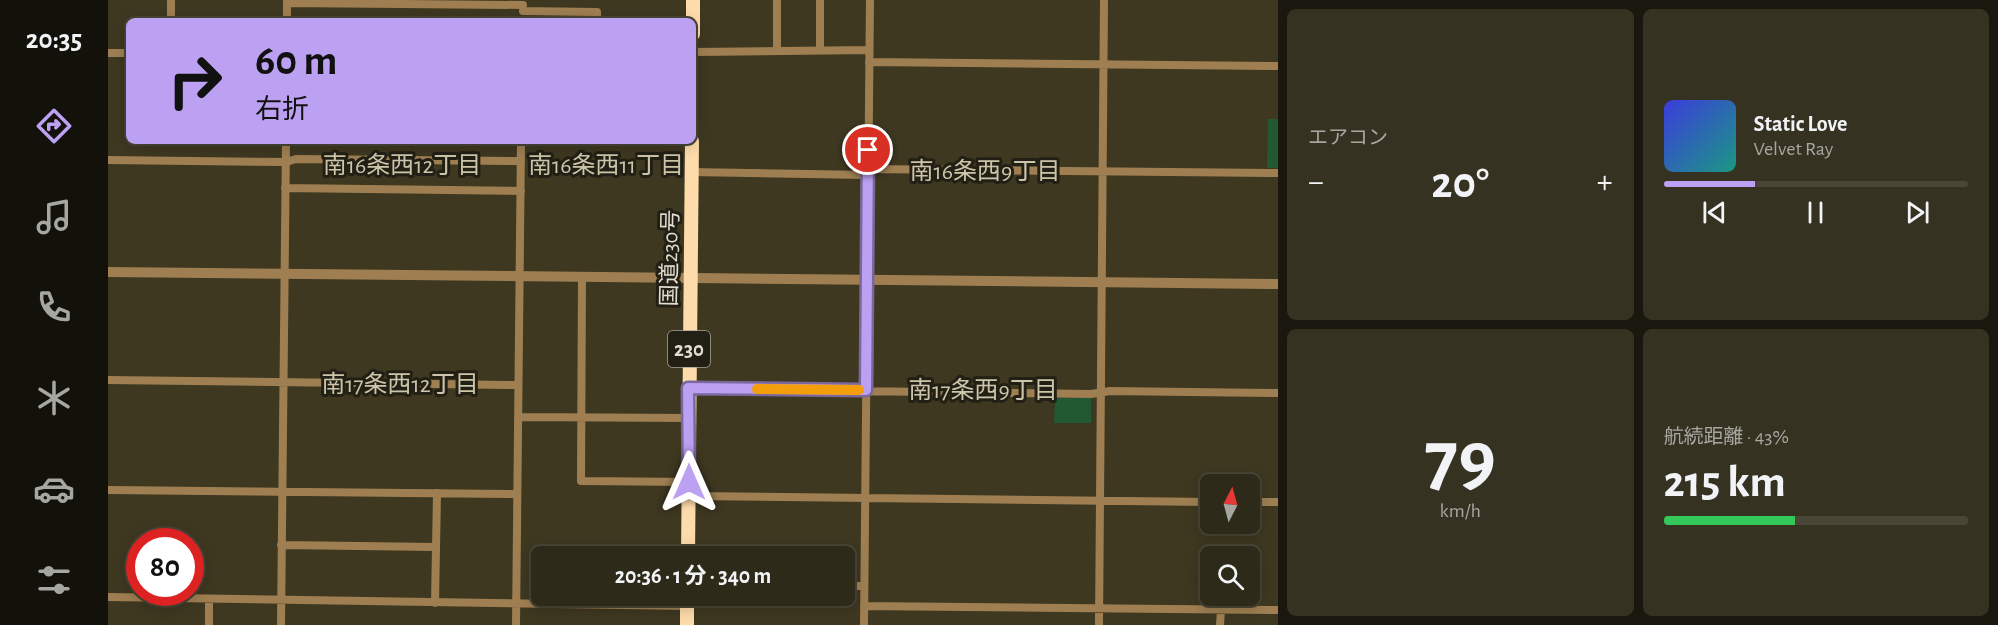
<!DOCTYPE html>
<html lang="ja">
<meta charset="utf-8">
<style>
:root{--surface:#2e2a19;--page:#363222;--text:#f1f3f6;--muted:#a7a7a2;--line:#494638;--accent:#bca0f2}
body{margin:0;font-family:"Alegreya Sans","Noto Sans JP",sans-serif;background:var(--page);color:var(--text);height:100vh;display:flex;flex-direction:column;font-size:22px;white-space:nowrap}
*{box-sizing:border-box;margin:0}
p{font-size:20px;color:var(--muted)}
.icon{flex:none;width:33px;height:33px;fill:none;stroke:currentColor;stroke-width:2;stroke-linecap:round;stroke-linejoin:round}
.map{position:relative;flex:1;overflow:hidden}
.side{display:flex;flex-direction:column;gap:9px;padding:9px;background:#19170e;width:720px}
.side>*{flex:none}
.top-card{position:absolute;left:18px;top:18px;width:570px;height:126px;border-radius:9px;box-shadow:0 3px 15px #0003,0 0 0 2px var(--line);background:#bca0f2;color:#111;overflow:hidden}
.needle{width:39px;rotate:6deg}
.fabs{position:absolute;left:1092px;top:474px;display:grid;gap:12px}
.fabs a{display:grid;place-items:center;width:60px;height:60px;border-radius:9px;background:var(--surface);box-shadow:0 3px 15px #0003,0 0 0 2px var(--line);font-size:30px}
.speed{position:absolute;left:18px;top:528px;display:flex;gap:12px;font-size:30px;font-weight:700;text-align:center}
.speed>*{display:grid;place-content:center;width:78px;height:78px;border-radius:50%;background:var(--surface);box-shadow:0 3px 15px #0003,0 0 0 2px var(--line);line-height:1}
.speed .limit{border:9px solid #d22;background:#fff;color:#111}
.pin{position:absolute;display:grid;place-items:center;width:51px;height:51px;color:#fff;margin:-26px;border:3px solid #fff;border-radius:50%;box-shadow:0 2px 6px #0007}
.me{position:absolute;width:66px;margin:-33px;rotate:0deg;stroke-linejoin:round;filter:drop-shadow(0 0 4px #0008)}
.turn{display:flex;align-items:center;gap:21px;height:126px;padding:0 30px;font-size:27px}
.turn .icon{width:78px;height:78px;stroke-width:2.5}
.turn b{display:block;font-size:42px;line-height:51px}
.big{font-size:45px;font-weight:700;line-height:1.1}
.side .widget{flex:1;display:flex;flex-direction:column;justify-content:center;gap:9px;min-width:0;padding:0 21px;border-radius:9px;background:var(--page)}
.side .dial{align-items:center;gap:0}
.dial b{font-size:78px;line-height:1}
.song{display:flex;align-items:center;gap:18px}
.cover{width:72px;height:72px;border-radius:9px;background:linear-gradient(135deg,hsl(240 70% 55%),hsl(170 70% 35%))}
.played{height:6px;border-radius:3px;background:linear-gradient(90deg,var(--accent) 30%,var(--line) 30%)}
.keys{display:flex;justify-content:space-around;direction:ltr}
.heat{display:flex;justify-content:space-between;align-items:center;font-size:33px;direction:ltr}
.charge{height:9px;border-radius:4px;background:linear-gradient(90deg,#34c759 43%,var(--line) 0)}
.side .tiles{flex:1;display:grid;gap:9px;grid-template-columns:repeat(2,1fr)}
.trip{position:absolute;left:423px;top:546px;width:324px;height:60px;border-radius:9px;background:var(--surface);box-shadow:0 3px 15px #0003,0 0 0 2px var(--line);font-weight:700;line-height:60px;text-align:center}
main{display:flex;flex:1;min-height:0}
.tabs{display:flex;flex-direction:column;width:108px;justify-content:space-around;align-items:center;background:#12110a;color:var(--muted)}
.tabs .icon{width:42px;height:42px}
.tabs .selected{color:var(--accent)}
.tabs b{font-size:27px;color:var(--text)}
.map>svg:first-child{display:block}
.green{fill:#225832}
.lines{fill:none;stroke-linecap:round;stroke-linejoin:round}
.minor{stroke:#9f7f52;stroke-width:8}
.tertiary{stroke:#9f7f52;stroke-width:10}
.trunk{stroke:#fedbaa;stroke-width:14}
.route-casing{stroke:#7a689d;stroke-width:15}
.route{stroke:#bca0f2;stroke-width:10}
.slow{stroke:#f59e0b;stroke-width:10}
.labels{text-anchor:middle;stroke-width:6;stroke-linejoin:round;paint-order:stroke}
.shield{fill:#221f15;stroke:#a8a498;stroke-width:1.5}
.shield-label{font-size:21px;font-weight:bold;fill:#e1ddd0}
.street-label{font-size:22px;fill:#e1ddd0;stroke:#221f15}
.neighbourhood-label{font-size:24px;fill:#ccc5aa;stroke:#221f15}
</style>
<main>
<nav class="tabs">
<b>20:35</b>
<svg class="icon selected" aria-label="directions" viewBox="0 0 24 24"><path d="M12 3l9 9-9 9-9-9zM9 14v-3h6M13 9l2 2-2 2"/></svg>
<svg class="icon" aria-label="music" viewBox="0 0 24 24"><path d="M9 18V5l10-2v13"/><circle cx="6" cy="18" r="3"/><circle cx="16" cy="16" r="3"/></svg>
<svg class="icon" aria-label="phone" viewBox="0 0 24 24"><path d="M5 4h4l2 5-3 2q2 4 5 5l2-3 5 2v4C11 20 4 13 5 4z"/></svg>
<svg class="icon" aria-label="climate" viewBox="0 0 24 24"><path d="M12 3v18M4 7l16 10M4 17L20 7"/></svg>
<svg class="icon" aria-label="car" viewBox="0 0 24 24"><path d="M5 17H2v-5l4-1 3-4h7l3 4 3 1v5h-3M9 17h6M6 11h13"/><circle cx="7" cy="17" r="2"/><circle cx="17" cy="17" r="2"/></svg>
<svg class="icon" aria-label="filters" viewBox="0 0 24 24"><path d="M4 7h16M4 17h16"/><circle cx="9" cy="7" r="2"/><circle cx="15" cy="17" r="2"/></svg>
</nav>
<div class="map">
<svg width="1170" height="625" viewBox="0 0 1170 625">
<rect width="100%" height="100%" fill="#3e3821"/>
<!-- green -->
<path class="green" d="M1160 119H1170V168H1159Z
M947 398H983V423H946Z"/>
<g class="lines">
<!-- minor -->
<path class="minor" d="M63 0V21
M712 0V50
M179 3 415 5
M415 11 489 12V21
M179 21V0
M669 51V0
M585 52 761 50
M0 53H21
M761 62 1170 66
M0 160 178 162 188 159 413 161
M760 169 1170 173
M583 172 760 175
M177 188 413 191
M474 276 473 481 581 482
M0 380 410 385
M581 389 983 394 1002 391 1170 393
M410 417 581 418
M0 490 409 494
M581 496 1102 502
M1142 502H1170
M173 545 328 547
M736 586H756
M0 597 579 606
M327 603 329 493
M756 606 1170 610
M101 625V599
M173 625 178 141
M408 625 413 141
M756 625 762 0
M991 625 996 0
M1112 625 1113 610"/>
<!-- tertiary -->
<path class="tertiary" d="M0 272 1170 284"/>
<!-- trunk -->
<path class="trunk" d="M585 34V0
M580 556 584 141
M579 625V596"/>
</g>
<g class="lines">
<!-- route casing -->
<g class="route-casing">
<path id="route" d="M581 482 580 388 758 390 760 150"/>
</g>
<!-- route -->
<use href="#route" class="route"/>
<!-- slow -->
<path class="slow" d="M649 389 751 390"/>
</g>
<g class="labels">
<!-- shield labels -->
<rect class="shield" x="560" y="331" width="42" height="36" rx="4.5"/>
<g class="shield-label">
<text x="581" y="356">230</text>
</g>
<!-- street labels -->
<g class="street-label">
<text transform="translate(561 258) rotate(-89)" y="8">国道230号</text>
</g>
<!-- neighbourhood labels -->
<g class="neighbourhood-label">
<text x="294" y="173">南16条西12丁目</text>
<text x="498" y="173">南16条西11丁目</text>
<text x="877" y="179">南16条西9丁目</text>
<text x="292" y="392">南17条西12丁目</text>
<text x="875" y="398">南17条西9丁目</text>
</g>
</g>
</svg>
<div class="fabs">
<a><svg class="needle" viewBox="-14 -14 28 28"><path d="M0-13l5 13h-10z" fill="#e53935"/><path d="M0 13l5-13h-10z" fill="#a7a7a2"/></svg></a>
<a><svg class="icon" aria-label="search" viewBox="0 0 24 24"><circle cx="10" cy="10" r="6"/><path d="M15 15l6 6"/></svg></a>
</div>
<div class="speed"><div class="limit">80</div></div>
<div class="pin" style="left:760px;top:150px;background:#d93025"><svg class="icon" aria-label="arrive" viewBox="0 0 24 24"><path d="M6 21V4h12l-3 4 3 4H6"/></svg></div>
<svg class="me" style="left:581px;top:482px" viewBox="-20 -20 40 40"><path d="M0-17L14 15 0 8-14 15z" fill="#bca0f2" stroke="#fff" stroke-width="4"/></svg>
<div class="trip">20:36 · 1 分 · 340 m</div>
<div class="top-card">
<div class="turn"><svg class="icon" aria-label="right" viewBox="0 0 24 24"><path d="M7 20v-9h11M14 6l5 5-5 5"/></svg><div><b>60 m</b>右折</div></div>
</div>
</div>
<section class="side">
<div class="tiles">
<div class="widget"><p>エアコン</p>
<div class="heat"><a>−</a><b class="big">20°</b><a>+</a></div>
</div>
<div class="widget">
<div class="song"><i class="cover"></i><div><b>Static Love</b><p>Velvet Ray</p></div></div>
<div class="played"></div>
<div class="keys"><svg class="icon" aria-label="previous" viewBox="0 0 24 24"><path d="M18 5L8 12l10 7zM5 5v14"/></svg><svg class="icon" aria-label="pause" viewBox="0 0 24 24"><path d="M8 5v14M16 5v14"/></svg><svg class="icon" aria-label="next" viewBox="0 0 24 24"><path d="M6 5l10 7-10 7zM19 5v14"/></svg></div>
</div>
<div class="widget dial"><b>79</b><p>km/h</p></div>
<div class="widget"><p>航続距離 · 43%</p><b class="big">215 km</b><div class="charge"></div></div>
</div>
</section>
</main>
